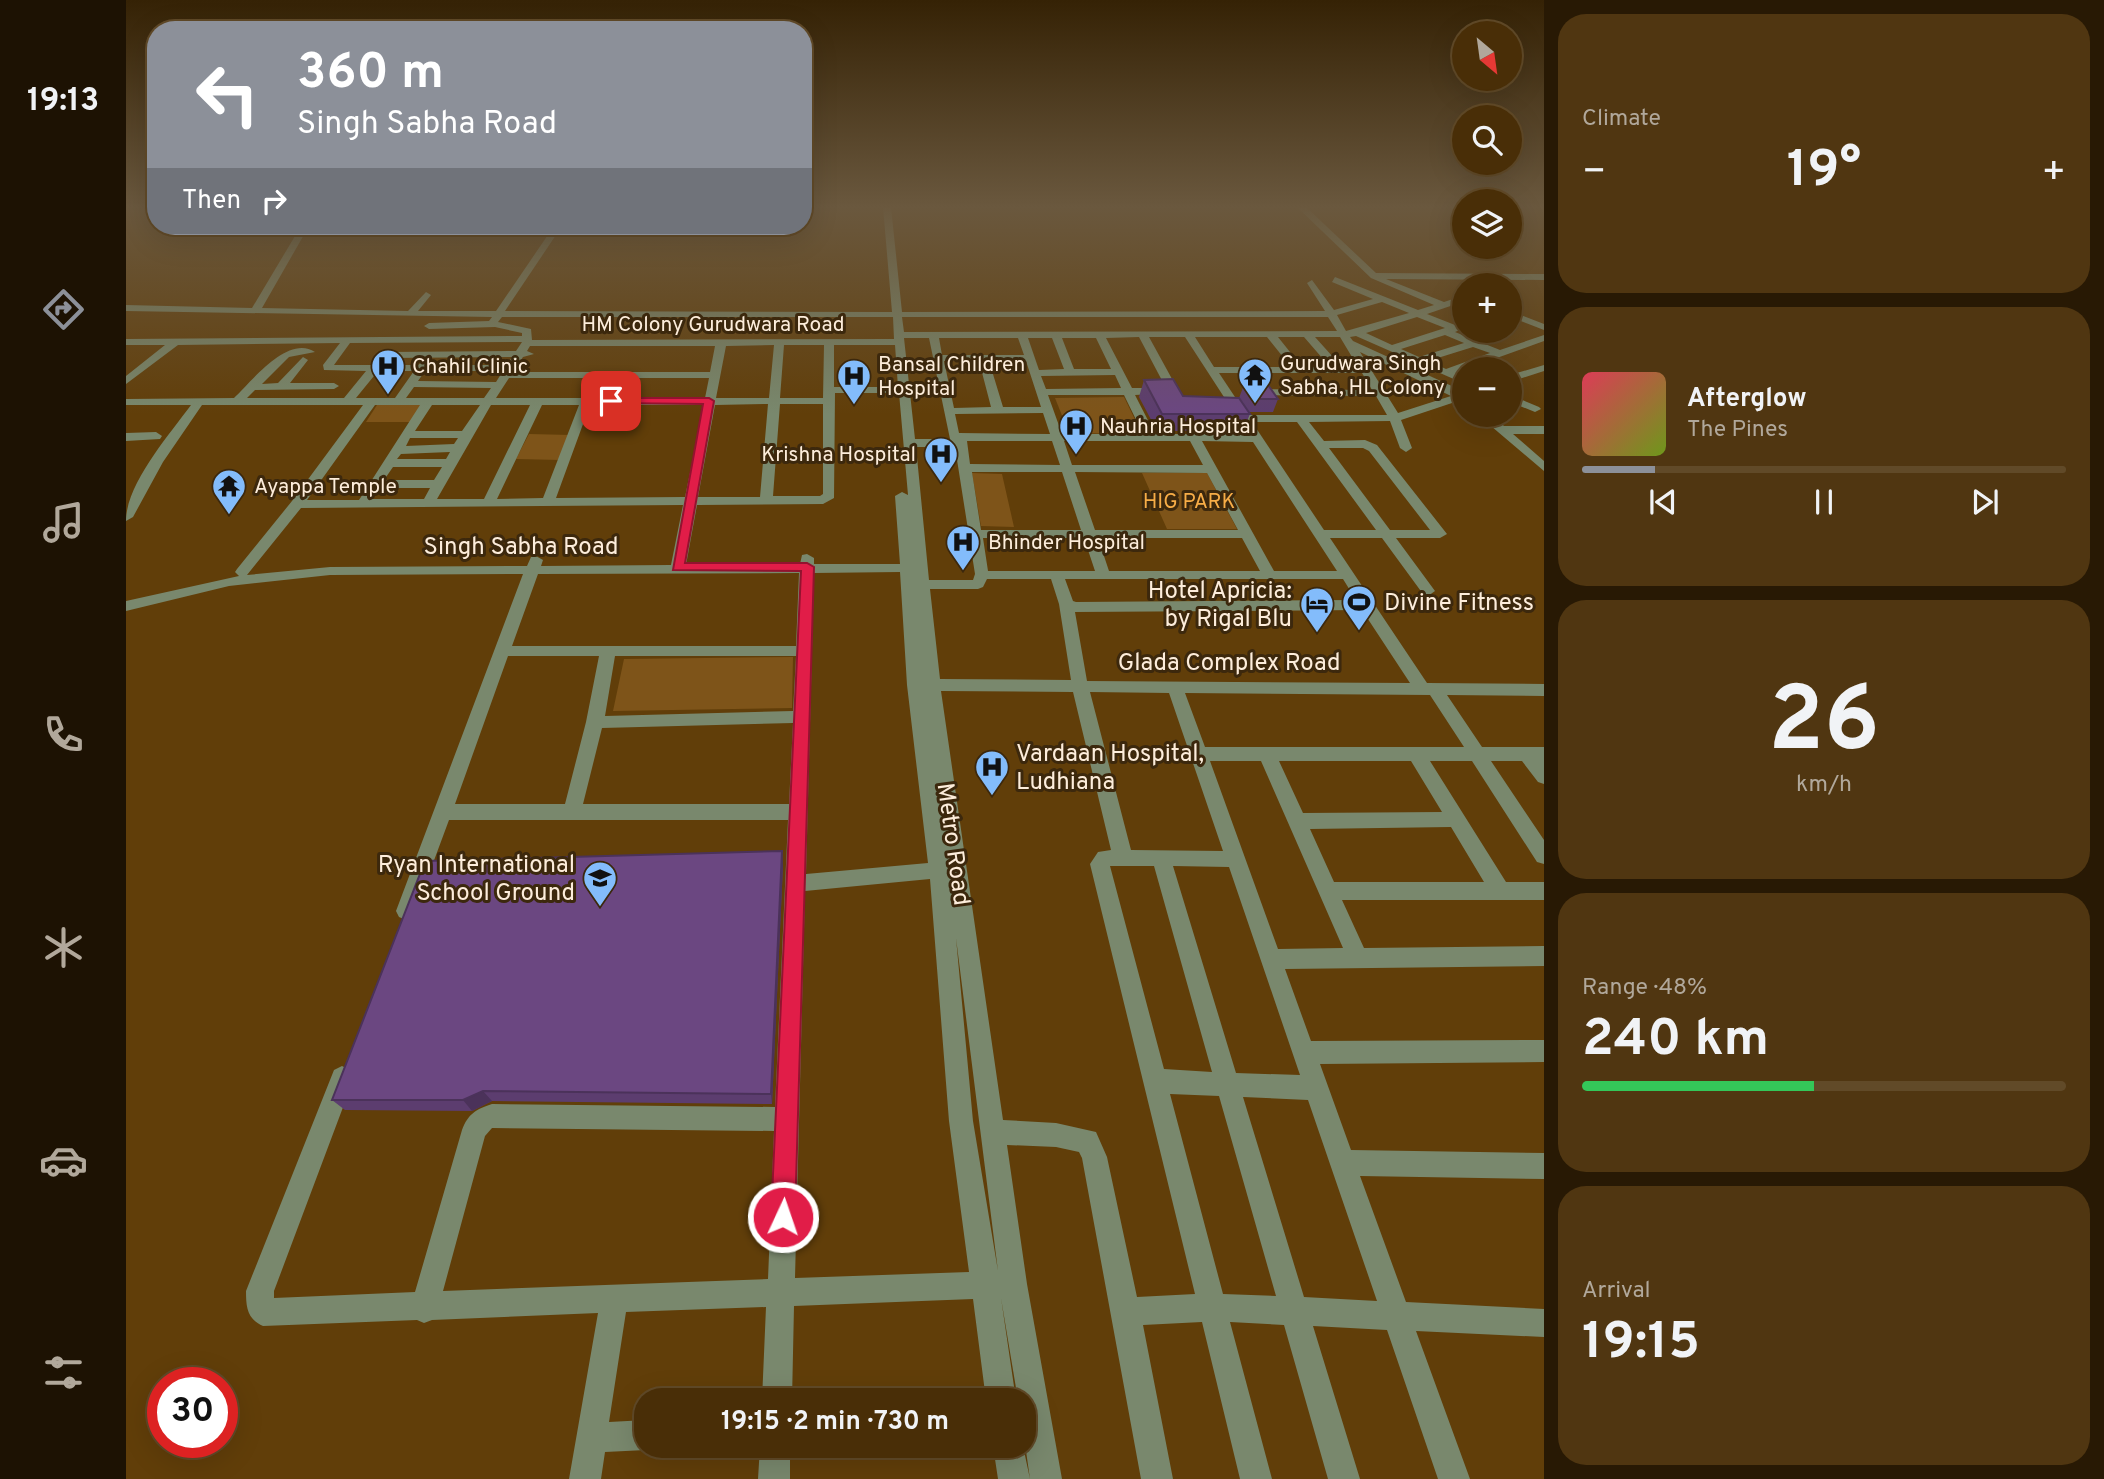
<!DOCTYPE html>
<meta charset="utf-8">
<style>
:root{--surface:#492e07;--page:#503611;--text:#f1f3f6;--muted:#b1a89b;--line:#614a28;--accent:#8c9099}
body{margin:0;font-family:Overpass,sans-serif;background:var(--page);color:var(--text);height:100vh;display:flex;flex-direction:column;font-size:26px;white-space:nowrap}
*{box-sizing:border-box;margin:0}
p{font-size:23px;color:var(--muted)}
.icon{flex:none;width:38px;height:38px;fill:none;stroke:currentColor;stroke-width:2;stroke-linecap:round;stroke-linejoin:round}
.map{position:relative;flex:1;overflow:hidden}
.sheet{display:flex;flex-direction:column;gap:14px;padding:14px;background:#281904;width:560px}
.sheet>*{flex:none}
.banner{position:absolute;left:21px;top:21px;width:665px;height:214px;border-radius:28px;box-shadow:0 7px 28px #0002,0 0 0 2px var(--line);background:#8c9099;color:#fff;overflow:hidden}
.needle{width:46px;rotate:151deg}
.controls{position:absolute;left:1326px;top:21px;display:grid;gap:14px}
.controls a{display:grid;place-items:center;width:70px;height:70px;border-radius:50%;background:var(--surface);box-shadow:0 7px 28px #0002,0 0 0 2px var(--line);font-size:35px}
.speed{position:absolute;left:21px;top:1367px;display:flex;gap:14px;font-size:35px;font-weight:700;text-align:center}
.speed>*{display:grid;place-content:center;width:91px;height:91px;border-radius:50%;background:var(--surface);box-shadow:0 7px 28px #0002,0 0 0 2px var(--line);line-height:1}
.speed .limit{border:10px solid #d22;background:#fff;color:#111}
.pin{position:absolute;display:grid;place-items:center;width:60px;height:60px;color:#fff;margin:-30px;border-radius:14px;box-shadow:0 4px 10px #0006}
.me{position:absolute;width:77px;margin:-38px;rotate:3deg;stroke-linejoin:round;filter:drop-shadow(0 0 5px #0008)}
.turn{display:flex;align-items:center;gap:24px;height:147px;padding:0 35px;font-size:32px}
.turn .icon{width:91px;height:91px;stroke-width:2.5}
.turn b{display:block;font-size:49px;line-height:60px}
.then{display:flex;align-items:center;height:66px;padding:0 35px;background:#0003;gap:14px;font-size:26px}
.big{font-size:52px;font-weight:700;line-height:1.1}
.sheet .widget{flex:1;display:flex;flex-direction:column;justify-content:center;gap:10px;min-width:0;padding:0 24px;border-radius:28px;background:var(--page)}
.sheet .dial{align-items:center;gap:0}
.dial b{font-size:91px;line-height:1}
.song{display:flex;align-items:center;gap:21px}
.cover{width:84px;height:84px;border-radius:10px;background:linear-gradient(135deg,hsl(350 70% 55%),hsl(80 70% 35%))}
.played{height:7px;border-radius:4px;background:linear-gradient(90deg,var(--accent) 15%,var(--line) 15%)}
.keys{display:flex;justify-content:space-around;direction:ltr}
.heat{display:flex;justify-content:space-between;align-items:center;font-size:38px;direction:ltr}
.charge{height:10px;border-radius:5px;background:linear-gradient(90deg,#34c759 48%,var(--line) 0)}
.trip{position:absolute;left:508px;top:1388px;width:402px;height:70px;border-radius:28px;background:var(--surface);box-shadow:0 7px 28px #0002,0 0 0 2px var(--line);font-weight:700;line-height:70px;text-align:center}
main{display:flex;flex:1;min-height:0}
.tabs{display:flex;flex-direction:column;width:126px;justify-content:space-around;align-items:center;background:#1d1203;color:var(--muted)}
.tabs .icon{width:49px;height:49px}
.tabs .selected{color:var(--accent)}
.tabs b{font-size:32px;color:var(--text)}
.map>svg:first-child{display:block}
.green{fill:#7e5419}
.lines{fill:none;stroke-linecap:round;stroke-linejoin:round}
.minor{fill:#79886d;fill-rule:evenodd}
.wall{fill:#5c3d6f}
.shaded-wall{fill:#4b325a}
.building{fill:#6b4781;stroke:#4b325a;stroke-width:2}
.route{fill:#e11d48;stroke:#92132f;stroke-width:2}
.labels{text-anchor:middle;stroke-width:6;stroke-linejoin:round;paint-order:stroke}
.far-street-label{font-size:21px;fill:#fdeddb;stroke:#3c280d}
.far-poi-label{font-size:21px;fill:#fdeddb;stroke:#3c280d;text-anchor:start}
.far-park-label{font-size:21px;fill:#f7ad47;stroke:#3c280d}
.street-label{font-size:24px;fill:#fdeddb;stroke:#3c280d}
.poi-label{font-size:24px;fill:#fdeddb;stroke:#3c280d;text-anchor:end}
</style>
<main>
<nav class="tabs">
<b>19:13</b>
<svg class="icon selected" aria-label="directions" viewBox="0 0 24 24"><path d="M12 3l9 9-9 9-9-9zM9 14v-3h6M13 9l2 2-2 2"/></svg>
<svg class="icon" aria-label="music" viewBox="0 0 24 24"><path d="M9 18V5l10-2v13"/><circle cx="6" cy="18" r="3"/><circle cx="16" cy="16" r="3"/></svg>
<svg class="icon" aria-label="phone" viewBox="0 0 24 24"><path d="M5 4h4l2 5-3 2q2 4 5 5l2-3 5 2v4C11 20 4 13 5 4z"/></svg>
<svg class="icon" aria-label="climate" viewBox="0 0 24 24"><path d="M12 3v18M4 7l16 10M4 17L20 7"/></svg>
<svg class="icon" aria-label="car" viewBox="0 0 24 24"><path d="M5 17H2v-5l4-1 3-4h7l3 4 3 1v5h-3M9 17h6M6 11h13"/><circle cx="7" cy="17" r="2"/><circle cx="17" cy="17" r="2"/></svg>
<svg class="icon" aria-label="filters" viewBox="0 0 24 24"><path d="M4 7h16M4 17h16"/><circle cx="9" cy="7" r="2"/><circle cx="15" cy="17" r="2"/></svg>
</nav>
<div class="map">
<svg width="1418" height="1479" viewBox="0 0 1418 1479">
<rect width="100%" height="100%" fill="#613e09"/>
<!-- green -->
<path class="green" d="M998 397 1016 434 943 433 929 398Z
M251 405H301L289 422H240Z
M403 434 445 435 434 460 390 459Z
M846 473 876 474 888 527 855 526Z
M1016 473H1081L1111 529H1041Z
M667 657 666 708 487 711 498 659Z"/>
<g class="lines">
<!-- minor -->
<path class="minor" d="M757 207H765L776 312 1199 311 1181 283 1186 280 1208 310 1247 299 1206 282 1209 277 1292 310 1308 305 1245 278 1171 207H1180L1250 273 1418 274V280L1260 279 1318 302 1339 295V301L1301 314 1329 325H1336V329L1329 332 1374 350 1418 335V341L1329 373 1339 377V384L1230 336 1224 337 1227 341 1339 392V401L1335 400 1275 420 1286 448 1280 452 1274 448 1264 421 1183 422 1198 441 1239 440 1251 445 1321 534 1314 538H1270L1309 591 1302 596 1297 594 1256 538H1204L1301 683 1418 684V696L1321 695 1356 747H1418V784L1412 782 1396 761H1365L1418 840V864L1411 862 1346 761H1304L1380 882H1418V900H1216L1238 948 1418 946V966L1159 969 1185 1041 1418 1040V1062L1194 1064 1225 1150 1418 1153V1179L1234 1176 1280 1302 1418 1309V1337L1290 1331 1344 1479H1312L1261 1330 1187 1326 1234 1479H1202L1158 1325 1104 1322 1146 1479H1114L1076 1322 1017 1325 1047 1479H1015L956 1158 953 1152 930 1147 881 1145 901 1284 936 1479H904L898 1437V1400H892L875 1298 890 1400H860L847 1299 668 1306 666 1400H636L640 1307 500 1312 483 1422 520 1420V1446H531L520 1450 479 1452 475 1479H443L472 1313 306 1320 298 1323 291 1320 137 1326C121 1319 120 1307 120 1291L208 1070 216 1066 224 1070 228 1078 148 1291V1298L289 1292 336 1130C342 1114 350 1109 366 1104L649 1107 662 820H323L287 917 280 920 273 917 270 911 397 574 204 575 103 586 0 611V601L113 576 109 572 111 569 166 501 237 405H76L37 462 7 517 0 521C0 484 43 435 65 405H0V399L108 398C126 381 162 334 189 352L163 357 136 384 152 383 177 357 182 360 164 383H208L213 386 208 389 129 390 121 398H218L240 371 198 370 197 365 214 343 52 345 0 384V376L39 345H0V339L396 336V333L369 327 303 329 298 326 303 323 363 321 366 317 0 311V305L126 308 175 226H183L136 308 282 311 300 292 305 295 292 311H370L428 226H436L379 311 766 312ZM1256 302 1283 313 1220 331 1211 315ZM376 317H767L768 339 406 340 405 329 372 322ZM776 317H1202L1211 331 778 332ZM1291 317 1319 328 1266 345 1240 333ZM1319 335 1338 343 1293 357 1275 349ZM1013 337 1040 388H1006L980 338ZM1023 337H1059L1122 434H1029L1009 395 1042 393 1047 401 1057 399ZM1069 337H1141L1165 367H1088ZM1152 337H1178L1204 367H1176ZM1189 337H1214L1232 367H1216ZM778 338H803L824 439H789ZM813 338H892L898 355H816ZM902 338H926L938 369 913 370ZM936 338H970L985 369H948ZM396 342 390 351 261 352 256 355 261 358 386 357 381 365H303V361L299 360 292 365H257L252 361 246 365H208L224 343ZM648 345 643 398H590L600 346ZM658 345H698L697 398H654ZM708 345H769L772 387H708ZM404 346H589L584 372H387L397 357 408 354 401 351ZM1347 347 1364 353 1320 369 1302 361ZM1234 352 1325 396 1272 413ZM818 361H853L865 407 828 408ZM863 361H900L915 407H877ZM252 371H288L269 398H230ZM299 371H377L370 382 292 381ZM1093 373H1236L1246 390 1124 389 1118 392 1124 395 1250 396 1261 415H1121ZM989 375 995 388 920 389 915 376ZM383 378H583L579 398H370ZM288 387 365 388 358 398H280ZM709 393H773L782 495 776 492 769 496 774 564H688V558L681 554 676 555 674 564 560 565 571 505 697 504 708 498ZM922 395H998L1017 434H936ZM642 404 634 497H572L589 405ZM654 404H697V494L694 496H647ZM249 405H294L233 500H181ZM306 405H354L336 431H289ZM365 405H404L358 499H311ZM416 405H453L417 498 371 499ZM464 405H578L559 497 430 498ZM917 413 924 434 833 433 829 414ZM1126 422H1171L1250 530H1198ZM284 438H332L328 444 280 446ZM841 441H926L934 465 844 464ZM938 441H1064L1077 465H946ZM1076 441 1127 442 1211 571H1148ZM790 447H829L849 574 847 580H803ZM1203 448H1237L1243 451 1304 530H1264ZM324 452 320 459H271L275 454ZM267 467H316L308 480H258ZM846 472H936L955 530H855ZM949 472 1081 473 1112 530H969ZM253 488H304L298 499H246ZM557 505 545 565 415 566 417 560 410 556 405 557 401 566 204 567 121 575 175 508ZM857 538H958L969 571H862ZM972 538H1116L1134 571H983ZM774 572 781 685 802 863 680 874 688 573ZM673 573 670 646H386L412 574ZM861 579H925L933 604 945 680 814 679 804 589H852L857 587ZM939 579H1217L1230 600 950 602 947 601ZM1236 610 1284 683 961 681 949 612ZM382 656H473L460 722 439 804H329ZM489 656H670L667 711 479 716ZM815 691 947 692 985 850 972 852 964 864 1069 1294 1011 1297 981 1157 970 1132 930 1123 877 1120ZM964 692 1043 693 1097 851 1005 850ZM1059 693 1304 695 1338 747H1079ZM667 723 663 804H457L476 728ZM1084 761H1135L1217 948 1152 949ZM1153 761H1285L1316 812 1177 813ZM1325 827 1358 882H1208L1184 829ZM984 866H1028L1086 1072 1038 1069ZM1047 866 1103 867 1174 1075 1110 1073ZM804 879 823 1121 843 1272 669 1278 679 891ZM830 938 872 1271 847 1121ZM1044 1094 1093 1096 1150 1296 1097 1294ZM1117 1097 1182 1100 1251 1301 1178 1297ZM366 1128 648 1131 642 1279 317 1291 359 1136Z
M1384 311 1418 324V330L1384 317Z
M1370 331 1384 330 1385 331 1364 339 1359 336Z
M1418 365V371L1384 382V375Z
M1384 395 1413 407 1415 409 1409 412 1384 402Z
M1352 415H1365L1378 426H1418V434H1387L1418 461V471Z
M30 432 36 436 34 439 0 441V433Z
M634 1446H664V1479H632Z
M867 1446H897L904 1479H872Z"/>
</g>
<!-- wall -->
<path class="wall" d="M1018 380 1057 396 1113 398 1118 385 1152 399 1147 412H1123L1124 414 1117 431H1031L1013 397Z
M657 865 646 1104 366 1101 346 1111 219 1110 206 1100Z"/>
<!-- shaded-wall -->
<path class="shaded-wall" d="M656 851 657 865 646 1104 645 1094Z
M357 1091 366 1101 346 1111 337 1100Z"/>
<!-- building -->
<path class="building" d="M1047 379 1057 396 1113 398 1124 414H1036L1018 380Z
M1118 385H1142L1152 399H1127Z
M656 851 645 1094 357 1091 337 1100H206L299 861Z"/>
<!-- sky -->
<linearGradient id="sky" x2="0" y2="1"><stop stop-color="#352205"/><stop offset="0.5" stop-color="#6a583e"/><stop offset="1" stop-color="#6a583e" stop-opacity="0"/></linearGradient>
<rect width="1418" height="414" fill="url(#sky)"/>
<!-- route -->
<path class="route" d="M485 398H583L588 401 559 563H681L688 567 669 1217 666 1226 657 1229 649 1226 645 1217 675 571 547 570 577 404 481 403V399Z"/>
<!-- icons -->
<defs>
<g id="hospital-pin" transform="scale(1.75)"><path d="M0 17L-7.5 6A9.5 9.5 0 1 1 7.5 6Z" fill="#83bcfb" stroke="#3c280d"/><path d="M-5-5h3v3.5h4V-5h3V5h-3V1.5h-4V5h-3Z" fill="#111"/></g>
<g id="temple-pin" transform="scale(1.75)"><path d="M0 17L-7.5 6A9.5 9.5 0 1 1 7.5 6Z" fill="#83bcfb" stroke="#3c280d"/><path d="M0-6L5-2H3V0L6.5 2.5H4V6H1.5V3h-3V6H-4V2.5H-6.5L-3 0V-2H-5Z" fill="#111"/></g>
<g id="stadium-pin" transform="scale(1.75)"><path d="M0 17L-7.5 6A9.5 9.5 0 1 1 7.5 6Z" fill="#83bcfb" stroke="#3c280d"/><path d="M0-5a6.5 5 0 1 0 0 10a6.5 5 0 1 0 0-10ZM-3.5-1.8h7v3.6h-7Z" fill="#111"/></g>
<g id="hotel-pin" transform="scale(1.75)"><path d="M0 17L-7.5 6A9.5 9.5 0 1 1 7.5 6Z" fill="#83bcfb" stroke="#3c280d"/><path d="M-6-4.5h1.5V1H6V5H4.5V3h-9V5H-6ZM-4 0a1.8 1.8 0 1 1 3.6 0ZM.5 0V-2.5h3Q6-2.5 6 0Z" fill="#111"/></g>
<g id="school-pin" transform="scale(1.75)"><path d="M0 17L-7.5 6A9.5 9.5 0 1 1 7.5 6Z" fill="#83bcfb" stroke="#3c280d"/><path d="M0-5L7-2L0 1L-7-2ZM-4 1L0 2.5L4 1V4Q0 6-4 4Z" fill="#111"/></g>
</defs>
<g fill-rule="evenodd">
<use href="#hospital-pin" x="262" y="366"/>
<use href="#temple-pin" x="1129" y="375"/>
<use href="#hospital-pin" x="728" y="376"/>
<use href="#hospital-pin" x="950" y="426"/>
<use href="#hospital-pin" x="815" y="454"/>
<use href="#temple-pin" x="103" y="486"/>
<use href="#hospital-pin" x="837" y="542"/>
<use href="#stadium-pin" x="1233" y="602"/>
<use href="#hotel-pin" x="1191" y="604"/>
<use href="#hospital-pin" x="866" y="767"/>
<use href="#school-pin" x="474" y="878"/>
</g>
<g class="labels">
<!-- far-street labels -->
<g class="far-street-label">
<text x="587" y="331">HM Colony Gurudwara Road</text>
</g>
<!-- far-poi labels -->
<g class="far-poi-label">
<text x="1154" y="370">Gurudwara Singh<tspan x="1154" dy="24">Sabha, HL Colony</tspan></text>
<text x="752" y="371">Bansal Children<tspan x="752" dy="24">Hospital</tspan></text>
<text x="286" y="373">Chahil Clinic</text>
<text x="974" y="433">Nauhria Hospital</text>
<text x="790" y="461" text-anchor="end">Krishna Hospital</text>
<text x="128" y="493">Ayappa Temple</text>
<text x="862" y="549">Bhinder Hospital</text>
</g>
<!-- far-park labels -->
<g class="far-park-label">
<text x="1063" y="508">HIG PARK</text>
</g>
<!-- street labels -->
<g class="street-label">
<text x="395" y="554">Singh Sabha Road</text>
<text x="1103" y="670">Glada Complex Road</text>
<text transform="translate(828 844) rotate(82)" y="8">Metro Road</text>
</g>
<!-- poi labels -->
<g class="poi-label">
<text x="1166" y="598">Hotel Apricia:<tspan x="1166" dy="28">by Rigal Blu</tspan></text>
<text x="1258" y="610" text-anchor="start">Divine Fitness</text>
<text x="890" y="761" text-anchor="start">Vardaan Hospital,<tspan x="890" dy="28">Ludhiana</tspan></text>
<text x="449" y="872">Ryan International<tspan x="449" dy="28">School Ground</tspan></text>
</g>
</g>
</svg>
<div class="controls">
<a><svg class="needle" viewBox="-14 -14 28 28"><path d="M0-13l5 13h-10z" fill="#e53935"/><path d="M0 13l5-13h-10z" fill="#b1a89b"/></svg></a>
<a><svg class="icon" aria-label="search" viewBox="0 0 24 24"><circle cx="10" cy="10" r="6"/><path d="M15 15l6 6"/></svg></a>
<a><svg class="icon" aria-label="layers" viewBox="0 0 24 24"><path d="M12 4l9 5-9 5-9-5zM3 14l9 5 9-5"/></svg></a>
<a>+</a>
<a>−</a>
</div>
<div class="speed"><div class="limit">30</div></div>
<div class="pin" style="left:485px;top:401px;background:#d93025"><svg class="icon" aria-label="arrive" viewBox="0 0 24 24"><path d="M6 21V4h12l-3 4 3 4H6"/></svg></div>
<svg class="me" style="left:657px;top:1217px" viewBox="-20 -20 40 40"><circle r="17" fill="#e11d48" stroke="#fff" stroke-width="3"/><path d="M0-11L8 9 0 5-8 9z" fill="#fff"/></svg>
<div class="trip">19:15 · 2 min · 730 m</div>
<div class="banner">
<div class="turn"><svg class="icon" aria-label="left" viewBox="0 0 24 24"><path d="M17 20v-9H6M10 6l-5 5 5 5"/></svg><div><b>360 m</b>Singh Sabha Road</div></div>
<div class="then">Then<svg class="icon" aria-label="right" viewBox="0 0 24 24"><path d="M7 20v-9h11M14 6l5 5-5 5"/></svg></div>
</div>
</div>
<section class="sheet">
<div class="widget"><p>Climate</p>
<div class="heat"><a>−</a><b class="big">19°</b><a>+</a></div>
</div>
<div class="widget">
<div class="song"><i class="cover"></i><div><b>Afterglow</b><p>The Pines</p></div></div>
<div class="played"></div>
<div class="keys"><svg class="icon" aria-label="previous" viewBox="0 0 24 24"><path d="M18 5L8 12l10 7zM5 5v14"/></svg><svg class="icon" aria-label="pause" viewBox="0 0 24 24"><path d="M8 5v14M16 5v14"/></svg><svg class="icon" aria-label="next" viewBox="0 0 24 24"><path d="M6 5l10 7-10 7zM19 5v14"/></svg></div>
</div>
<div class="widget dial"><b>26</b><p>km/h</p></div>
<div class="widget"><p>Range · 48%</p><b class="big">240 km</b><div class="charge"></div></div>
<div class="widget"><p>Arrival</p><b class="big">19:15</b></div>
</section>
</main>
